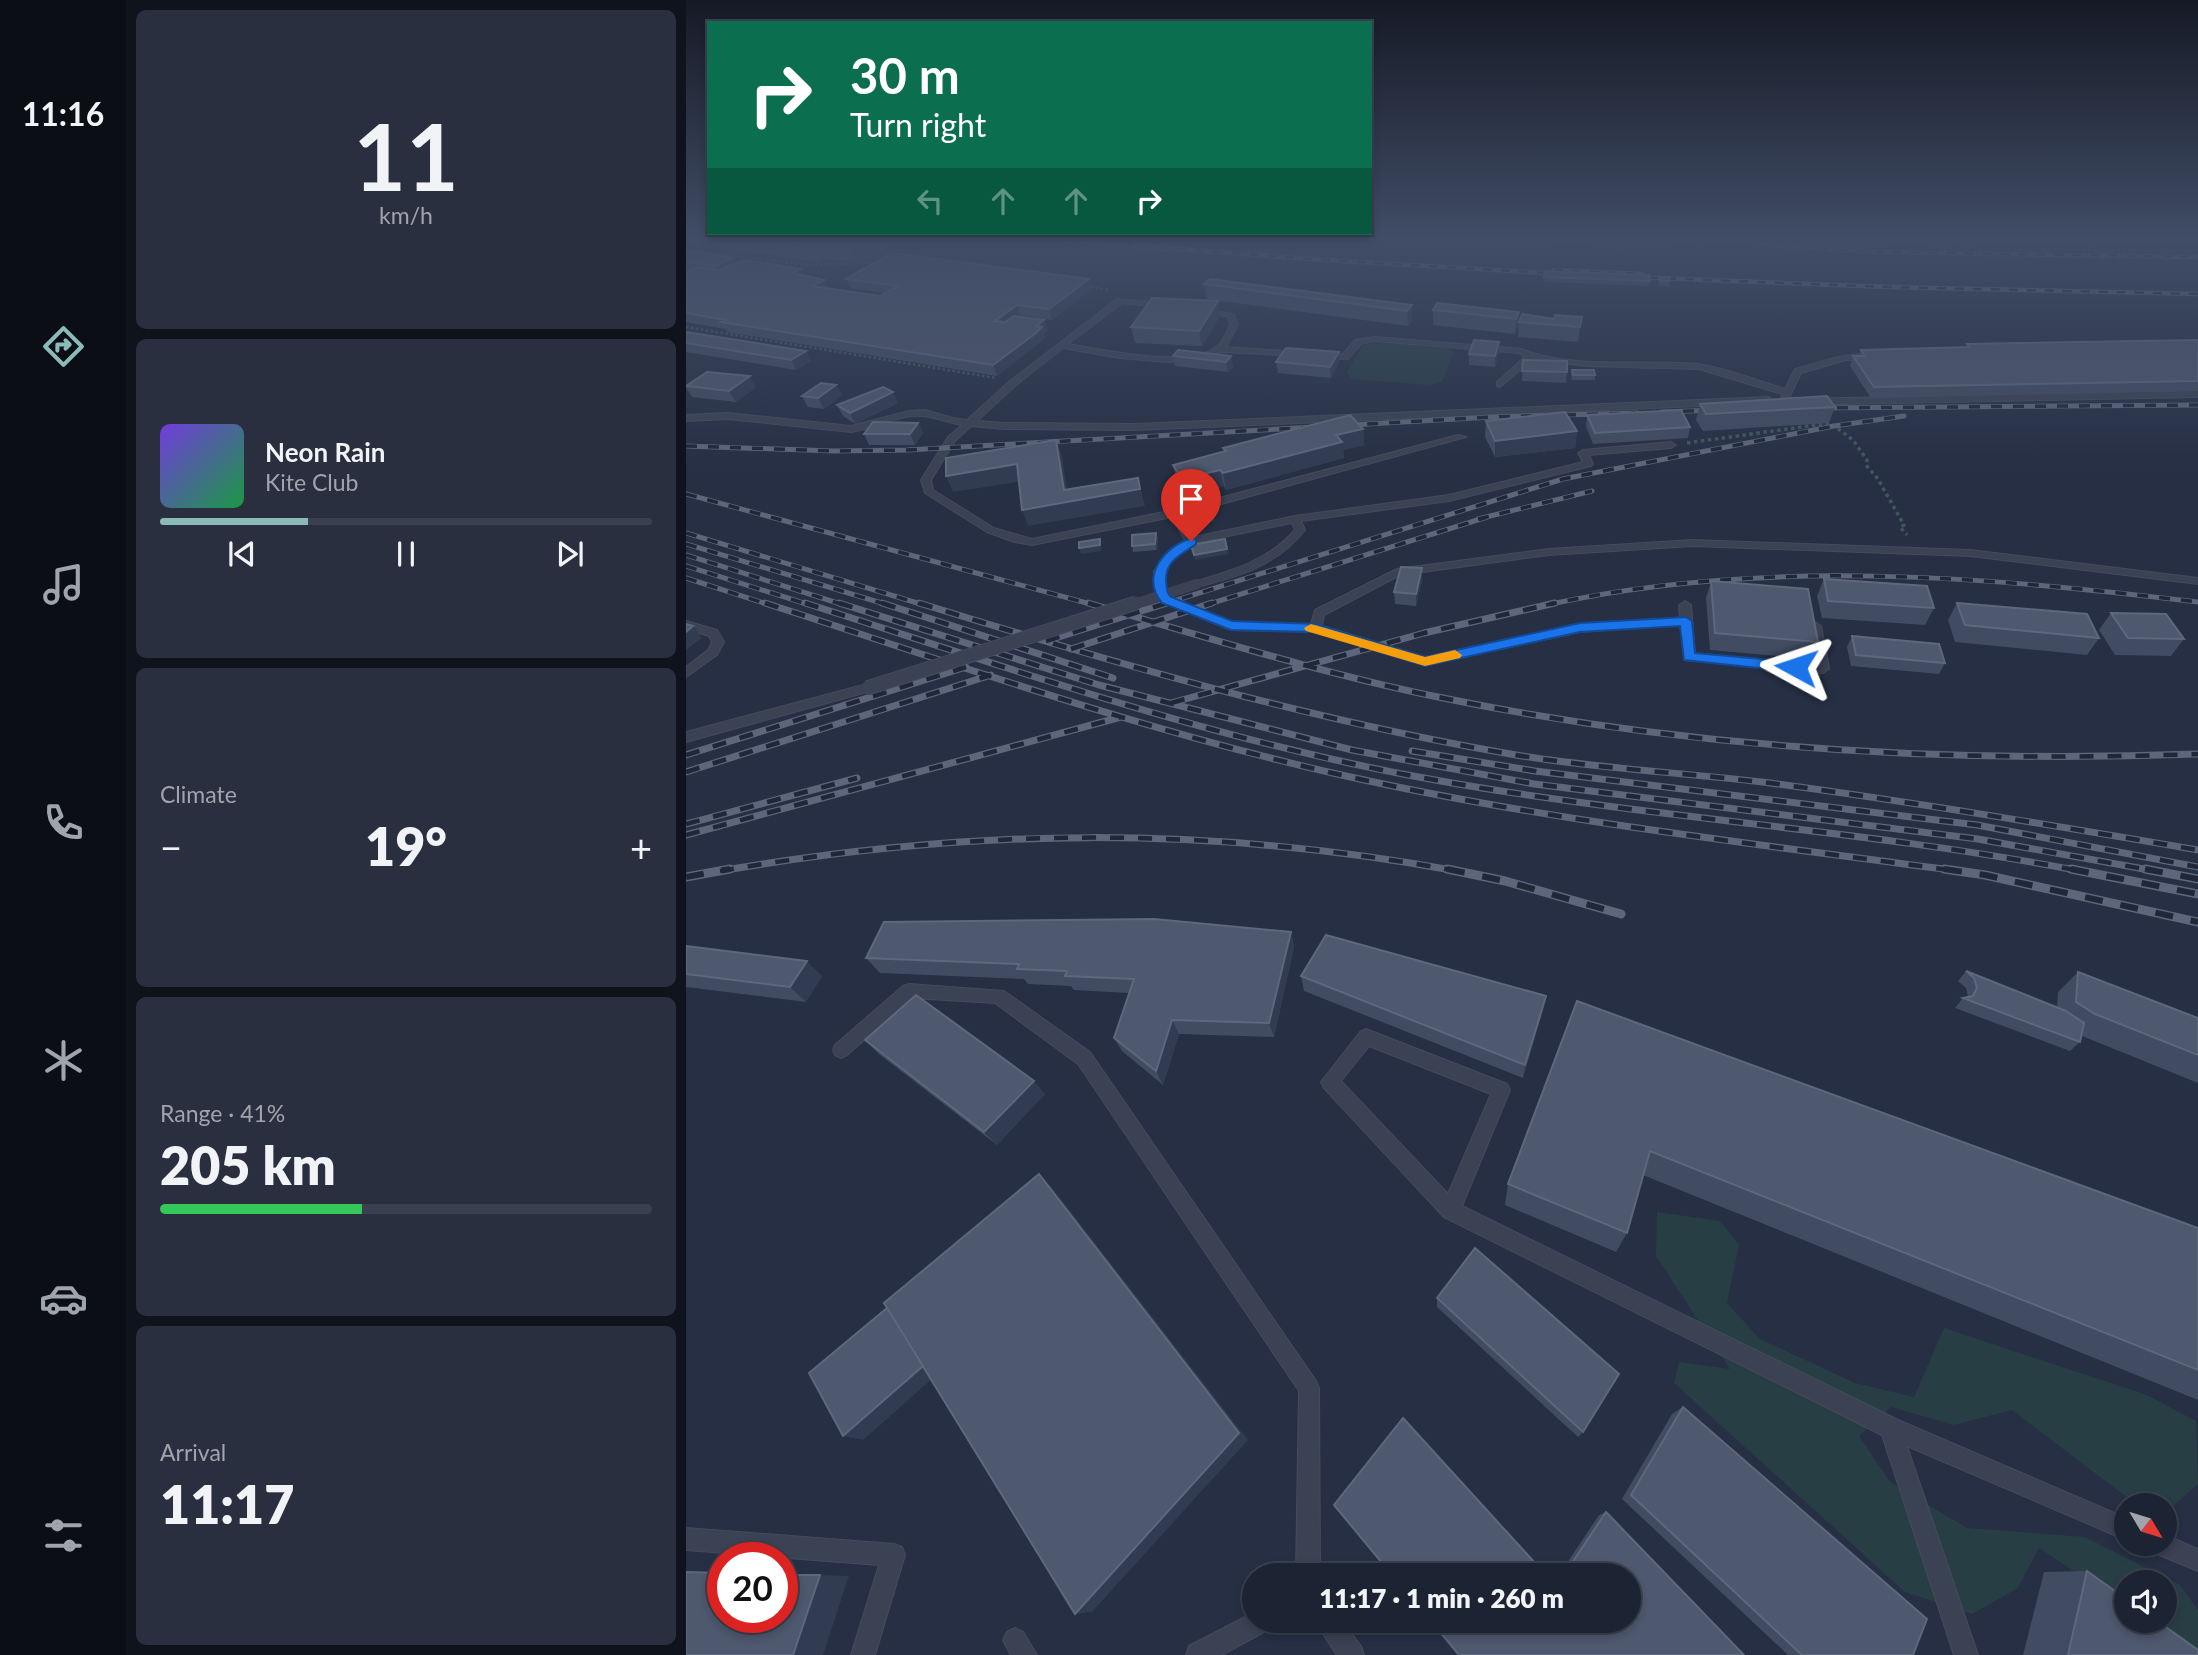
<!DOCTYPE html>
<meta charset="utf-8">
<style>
:root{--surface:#1c2333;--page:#292f3f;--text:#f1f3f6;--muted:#a0a4ac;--line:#3a404e;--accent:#8bbbb9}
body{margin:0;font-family:Lato,sans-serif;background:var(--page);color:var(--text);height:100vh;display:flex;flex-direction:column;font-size:26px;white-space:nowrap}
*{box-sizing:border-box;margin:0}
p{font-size:23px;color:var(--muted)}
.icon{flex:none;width:38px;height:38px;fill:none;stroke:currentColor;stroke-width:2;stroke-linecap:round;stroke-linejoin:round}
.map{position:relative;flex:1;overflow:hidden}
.sheet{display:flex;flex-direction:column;gap:10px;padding:10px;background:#0f131c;width:560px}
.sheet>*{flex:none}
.hud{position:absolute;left:21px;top:21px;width:665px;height:214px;border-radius:0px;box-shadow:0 4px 10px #0003,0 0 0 2px var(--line);background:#0b6e4f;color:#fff;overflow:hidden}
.needle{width:46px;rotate:128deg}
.tools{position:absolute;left:1428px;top:1493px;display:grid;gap:14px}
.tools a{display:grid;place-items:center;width:63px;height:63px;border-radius:50%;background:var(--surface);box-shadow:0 4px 10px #0003,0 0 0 2px var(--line);font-size:35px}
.speed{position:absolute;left:21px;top:1542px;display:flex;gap:14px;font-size:35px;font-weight:700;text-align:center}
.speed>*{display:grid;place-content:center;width:91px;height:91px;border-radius:50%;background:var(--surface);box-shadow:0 4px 10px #0003,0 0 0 2px var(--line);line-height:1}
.speed .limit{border:10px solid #d22;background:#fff;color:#111}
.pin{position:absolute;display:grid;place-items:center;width:60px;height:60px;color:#fff;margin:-72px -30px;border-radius:50% 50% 50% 0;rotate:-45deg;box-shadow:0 0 7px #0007}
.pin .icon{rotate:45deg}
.me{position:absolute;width:77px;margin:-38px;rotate:275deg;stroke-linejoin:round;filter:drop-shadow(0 0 5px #0008)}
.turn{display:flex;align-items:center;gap:24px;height:147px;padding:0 28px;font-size:32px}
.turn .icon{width:91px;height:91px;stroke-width:2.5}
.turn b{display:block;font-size:49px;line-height:60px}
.lanes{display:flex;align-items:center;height:66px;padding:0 28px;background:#0003;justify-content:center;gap:35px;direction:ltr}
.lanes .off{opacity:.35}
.big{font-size:52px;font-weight:800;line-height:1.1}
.sheet .tile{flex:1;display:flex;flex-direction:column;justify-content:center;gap:10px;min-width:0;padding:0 24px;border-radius:10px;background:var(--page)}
.sheet .dial{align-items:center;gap:0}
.dial b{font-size:91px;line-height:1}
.song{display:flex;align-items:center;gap:21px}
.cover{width:84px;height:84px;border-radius:10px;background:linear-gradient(135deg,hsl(260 70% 55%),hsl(140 70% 35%))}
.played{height:7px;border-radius:4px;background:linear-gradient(90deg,var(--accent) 30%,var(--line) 30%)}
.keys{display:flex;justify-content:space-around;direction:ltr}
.heat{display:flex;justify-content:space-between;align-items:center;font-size:38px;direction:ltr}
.charge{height:10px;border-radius:5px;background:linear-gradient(90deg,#34c759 41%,var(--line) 0)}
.trip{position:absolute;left:556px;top:1563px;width:399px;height:70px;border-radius:35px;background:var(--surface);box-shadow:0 4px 10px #0003,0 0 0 2px var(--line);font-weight:800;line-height:70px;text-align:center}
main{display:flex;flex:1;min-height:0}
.tab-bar{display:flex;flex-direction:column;width:126px;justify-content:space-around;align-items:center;background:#0b0e14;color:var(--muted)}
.tab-bar .icon{width:49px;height:49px}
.tab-bar .selected{color:var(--accent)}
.tab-bar b{font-size:32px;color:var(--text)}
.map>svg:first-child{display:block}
.green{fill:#283e45}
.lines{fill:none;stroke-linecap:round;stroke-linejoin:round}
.service-casing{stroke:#454b5d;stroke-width:2}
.path-far1{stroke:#42575c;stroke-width:2.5;stroke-dasharray:2.5 2.5;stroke-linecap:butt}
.path{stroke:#42575c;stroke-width:3.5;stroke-dasharray:3.5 3.5;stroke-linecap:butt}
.service{fill:#3b4253;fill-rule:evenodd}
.rail-far3-casing{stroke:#5d667a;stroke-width:4.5}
.rail-far2-casing{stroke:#5d667a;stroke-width:5}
.rail-far1-casing{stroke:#5d667a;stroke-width:7}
.rail-casing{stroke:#5d667a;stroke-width:9}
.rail-far3{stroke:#1f2739;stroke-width:2.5;stroke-dasharray:9;stroke-linecap:butt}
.rail-far2{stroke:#1f2739;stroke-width:3.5;stroke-dasharray:11;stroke-linecap:butt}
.rail-far1{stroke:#1f2739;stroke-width:4.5;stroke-dasharray:14;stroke-linecap:butt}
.rail{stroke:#1f2739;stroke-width:6;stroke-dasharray:18;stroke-linecap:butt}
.service-bridge-far1-casing{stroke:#454b5d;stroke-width:10;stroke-linecap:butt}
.service-bridge-casing{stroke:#454b5d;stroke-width:15;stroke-linecap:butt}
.service-bridge-far1{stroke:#3b4253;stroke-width:10}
.service-bridge{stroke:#3b4253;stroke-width:13}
.wall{fill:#414c62}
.shaded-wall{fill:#313b51}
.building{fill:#4e586e;stroke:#5e687c;stroke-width:2}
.route{fill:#1a73e8;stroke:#114b97;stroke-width:2}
.slow{fill:#f59e0b}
</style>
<main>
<nav class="tab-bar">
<b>11:16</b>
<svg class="icon selected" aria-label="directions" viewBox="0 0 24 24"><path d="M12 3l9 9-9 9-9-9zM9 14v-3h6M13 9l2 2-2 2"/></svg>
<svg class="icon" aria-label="music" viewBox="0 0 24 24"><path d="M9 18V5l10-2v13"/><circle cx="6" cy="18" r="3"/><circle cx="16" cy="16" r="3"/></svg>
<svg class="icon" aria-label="phone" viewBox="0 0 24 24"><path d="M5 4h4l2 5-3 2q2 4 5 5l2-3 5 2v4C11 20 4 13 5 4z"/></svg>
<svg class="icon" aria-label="climate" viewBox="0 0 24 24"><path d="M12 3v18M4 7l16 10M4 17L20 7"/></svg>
<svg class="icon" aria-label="car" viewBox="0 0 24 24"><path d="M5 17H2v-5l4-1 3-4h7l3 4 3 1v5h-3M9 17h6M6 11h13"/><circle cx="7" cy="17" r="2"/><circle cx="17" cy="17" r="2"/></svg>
<svg class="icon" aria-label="filters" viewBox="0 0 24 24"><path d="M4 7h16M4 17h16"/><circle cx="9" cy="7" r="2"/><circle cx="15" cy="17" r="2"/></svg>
</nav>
<section class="sheet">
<div class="tile dial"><b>11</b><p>km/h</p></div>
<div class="tile">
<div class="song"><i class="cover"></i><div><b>Neon Rain</b><p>Kite Club</p></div></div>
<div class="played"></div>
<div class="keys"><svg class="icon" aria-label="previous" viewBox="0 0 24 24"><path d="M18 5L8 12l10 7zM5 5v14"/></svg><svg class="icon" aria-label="pause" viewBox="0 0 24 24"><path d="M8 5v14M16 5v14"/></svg><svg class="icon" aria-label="next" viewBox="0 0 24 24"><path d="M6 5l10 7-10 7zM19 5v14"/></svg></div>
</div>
<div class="tile"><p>Climate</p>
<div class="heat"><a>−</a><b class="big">19°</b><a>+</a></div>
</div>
<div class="tile"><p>Range · 41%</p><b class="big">205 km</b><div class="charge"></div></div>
<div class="tile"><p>Arrival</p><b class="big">11:17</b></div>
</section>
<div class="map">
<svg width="1512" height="1655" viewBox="0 0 1512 1655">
<rect width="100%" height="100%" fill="#262f44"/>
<!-- green -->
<path class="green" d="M692 342 761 348 768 352 756 382 743 385 665 379 661 372 677 346Z
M971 1212 1034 1221 1053 1245 1041 1303 1074 1339 1169 1383 1228 1397 1258 1328 1461 1395 1510 1421 1512 1484 1479 1513V1505H1451L1326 1410 1268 1425 1205 1407 1173 1436 1204 1482 1281 1528 1399 1537 1494 1585 1512 1610V1655L1461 1621 1479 1620V1582H1440V1606L1353 1548 1332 1588 1286 1614 1219 1592 988 1383 993 1362 1044 1369 970 1256Z"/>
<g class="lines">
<!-- service casing -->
<g class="service-casing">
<path id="service" d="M860 237H877L941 246 938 248 863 239Z
M431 299 481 304 485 306 481 308 436 303 382 344C416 350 501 368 529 348 537 343 540 333 544 325L541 316 512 313V309H515L548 314 552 325 540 347 613 352 617 354 613 356 535 352 522 358 482 362 434 358 377 348 330 385 291 421 318 423 448 424 1083 397 1087 400 1083 403 448 430 318 429 285 426 269 441 245 480 247 490 308 528 346 539 488 510 772 435 780 437 495 515 508 537 609 516 763 495 897 462 892 453 897 450 985 442 990 445 985 448 903 455 907 464 905 466 763 501 615 521 619 530C592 565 552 577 511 587L505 584 507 582C545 571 582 561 609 530L606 523 508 543 493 553 478 571 481 593 484 598 546 622 625 624 629 610 711 569 863 549 1007 540 1284 550 1512 578V584L1284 556 1007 546 863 555 714 575 638 615 636 626 739 657 894 624 994 618 993 605 999 601 1005 605 1009 654 1130 664 1123 626 1129 622 1135 626 1143 669 1137 673 999 660 995 625 894 632 739 665 629 632 545 630 476 602 469 593 468 571 485 549 499 540 486 517 346 545 328 542 301 532 239 493 235 480 262 437 276 425C262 423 250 417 237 416 213 414 189 429 165 432L42 419 0 421V415L42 413 165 426 223 411 239 410 267 418 281 420 324 381Z
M689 337 835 349C886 370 955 359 1011 364 1037 367 1073 381 1099 389L1109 369C1129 364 1170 348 1189 357L1185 359 1160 360 1115 373 1103 398 1108 399 1512 391V397L1107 405 1095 401 1096 394 1013 369 902 366 846 360 814 387 811 386V382L839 357 833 353 689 341 675 344 662 359 637 358 633 356 637 354H657L669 340Z
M0 621 31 630 38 642 31 655 0 677V667L22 650 26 642 23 636 0 629Z
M181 684 185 685 187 688 185 691 0 742V732Z
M223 984 318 991 404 1052 630 1381 633 1388 634 1575H610L613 1391 392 1064 309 1003 226 998 161 1055 155 1058 149 1055 147 1050 149 1045 217 986Z
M680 1029 821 1084 824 1090 776 1206 1212 1420 1440 1518V1540L1221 1446 1292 1655H1268L1196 1435 758 1217 638 1088 635 1082 674 1032ZM683 1046 805 1094 762 1194 655 1081Z
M0 1528 208 1544 216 1547 219 1555 189 1655H165L193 1565 0 1550Z
M1479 1535 1512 1549V1571L1466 1552 1463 1544H1479Z
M569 1612V1620H589L585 1628 536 1655H500L503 1646Z
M628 1620H655L675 1646 678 1655H651Z
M329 1628 337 1632 351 1655H325L317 1640 321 1632Z"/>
</g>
<!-- path-far1 -->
<path class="path-far1" d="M1237 248 1512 251
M0 250 120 265 191 263
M400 286 422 290
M0 327 310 378"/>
<!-- path -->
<path class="path" d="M1001 443 1144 423 1167 440 1181 460 1180 465 1192 479 1218 525 1214 527 1221 535"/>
<!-- service -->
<use href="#service" class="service"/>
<!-- rail-far3 casing -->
<g class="rail-far3-casing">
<path id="rail-far3" d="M330 237 639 260 878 274
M973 237 1191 252 1512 257
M1131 237 1512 243
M868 270 956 274
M945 277 1202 287 1512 294"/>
</g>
<!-- rail-far2 casing -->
<g class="rail-far2-casing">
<path id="rail-far2" d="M1129 408 1512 405
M975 412 1031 410
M0 446 148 451 221 450 806 417 951 413
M0 494 408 605
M792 519 906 491
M0 533 238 605
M0 544 202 605
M0 555 158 605
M0 566 124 605
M0 578 84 605
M475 605 877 479 1148 426 1218 416
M520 605 801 517
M860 605C1076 558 1295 576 1512 602"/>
</g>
<!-- rail-far1 casing -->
<g class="rail-far1-casing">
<path id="rail-far1" d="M79 603C268 664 456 730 651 774 855 820 1064 843 1271 871
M119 603C323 668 527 740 738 778 955 818 1177 829 1394 871
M153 603 413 685 666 750 848 784 1292 839 1469 871
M196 603 427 678
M233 603C431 664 631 722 836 756 918 769 1002 773 1084 783 1227 802 1370 826 1512 850
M402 603C520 637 637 674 757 698 1007 749 1258 763 1512 754
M360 641 481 603
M385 649 526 603
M485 703 738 633 869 603
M726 751 849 771 1291 825 1512 867
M0 755 280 667
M0 772 305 675
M0 824 171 778
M0 835 435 717
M34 871C285 828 520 825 771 871"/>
</g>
<!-- rail casing -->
<g class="rail-casing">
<path id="rail" d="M761 869 819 881 935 914
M1258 869 1299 875 1512 922
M1385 869 1512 894
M1459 869 1512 879
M0 877 44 869"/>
</g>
<!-- rail-far3 -->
<use href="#rail-far3" class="rail-far3"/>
<!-- rail-far2 -->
<use href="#rail-far2" class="rail-far2"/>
<!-- rail-far1 -->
<use href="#rail-far1" class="rail-far1"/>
<!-- rail -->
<use href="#rail" class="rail"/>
<!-- service-bridge-far1 casing -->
<g class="service-bridge-far1-casing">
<path id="service-bridge-far1" d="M445 605 511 584"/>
</g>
<!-- service-bridge casing -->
<g class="service-bridge-casing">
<path id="service-bridge" d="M181 688 450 603"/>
</g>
<!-- service-bridge-far1 -->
<use href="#service-bridge-far1" class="service-bridge-far1"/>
<!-- service-bridge -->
<use href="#service-bridge" class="service-bridge"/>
</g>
<!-- wall -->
<path class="wall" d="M0 237H202L206 244 172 263 140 259 134 262 0 243Z
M0 250 46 258 49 263 115 269 118 275 138 280 142 289 194 296 199 293 165 288 160 279H403L406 289 366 320 334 315 333 316 362 330 358 333 359 337 353 343 311 376 41 332 39 329 0 322V272L2 271H0Z
M859 271 964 281 963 286 858 282Z
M973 277 984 281 983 286H973Z
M518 284 726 305V320L722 326 521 299Z
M532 301 534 316 516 346 449 343 445 327Z
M747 310 833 312 832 327 829 334 747 325Z
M896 317 892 342 832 337 833 322Z
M0 332 120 351 125 361 110 370 0 352Z
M1512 340V391L1185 398 1164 366 1167 356H1173L1175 350 1279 348 1281 344Z
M813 342V352L809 367 783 365V354Z
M653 352V362L645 378 592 373 590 362Z
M487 356H545L547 367 542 372 489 366Z
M837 360 881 372 880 383 836 381Z
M886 370 909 375V380H886L885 375Z
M150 385 156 395 138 409 122 407 116 396Z
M0 386 70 387 50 402 6 397 0 388Z
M212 403 169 424 157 416 151 405Z
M1014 404 1149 407 1143 423 1017 431 1010 420Z
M901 415 1004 427 1002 438 907 444 900 426Z
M800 421 891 431 889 448 809 457 799 437Z
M232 423 237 433 229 445H183L178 434Z
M677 429 678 445 657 450 658 458 540 490 538 486 500 496 491 481 487 465 538 452 537 448Z
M470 533 472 539 471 550 447 552 446 546Z
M1138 579 1248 608 1239 625 1136 618 1131 596Z
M736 580 730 606 709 604 708 592Z
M1025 581 1132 642 1125 659 1024 650 1020 598Z
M1271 603 1413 638 1401 655 1269 642 1262 620Z
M1425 613 1498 639 1485 656 1429 655 1413 630Z
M1166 636 1259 663 1253 674 1165 666 1161 647Z
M605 932 608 947 588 1037 493 1034 477 1085 436 1051 428 1038 443 993 388 990 385 986 342 984 338 979 194 973 180 958Z
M0 946 136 976 120 1002 0 987Z
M1280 971 1371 1007 1372 992 1392 972 1512 1018V1083L1396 1036 1394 1042 1384 1051 1269 1008 1277 998 1282 997 1280 988 1272 981Z
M615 976 857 1010 837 1078 618 991Z
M891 1001 1512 1228V1400L957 1175 941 1233 930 1252 819 1205 822 1184Z
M179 1040 359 1094 311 1145 193 1054Z
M751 1298 897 1432 892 1437 751 1307Z
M997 1407 1227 1655H1102L936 1499 986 1414Z
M920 1512 1058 1655 943 1575H873L913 1515Z
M1401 1571 1512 1655H1337L1358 1572Z"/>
<!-- shaded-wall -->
<path class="shaded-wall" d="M178 237H202L206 244 172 263 163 244Z
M131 240 140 259 134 262 125 244Z
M46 258 51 268 36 275 30 266Z
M115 269 120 279 107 273Z
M403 279 406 289 366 320 363 309Z
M138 280 142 290 126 286Z
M532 301 534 316 516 346 513 331Z
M331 305 334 315 312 331 309 321Z
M726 305V320L722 326 721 311Z
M833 312 832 327 829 334 830 319Z
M358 320 362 330 358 333 359 337 353 343 311 376 307 365 350 326Z
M813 342V352L809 367V356Z
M120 351 125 361 110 370 105 360Z
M653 352V362L645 378 644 367Z
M545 356 547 367 542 372 540 362Z
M64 376 70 387 50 402 43 391Z
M150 385 156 395 138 409 132 398Z
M207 392 212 403 169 424 164 413Z
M232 423 237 433 229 445 224 434Z
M677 429 678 445 657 450 658 458 540 490 537 473 650 435Z
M891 431 889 448 809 457V441Z
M370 440 376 456 383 501 452 478 459 506 342 526 336 510 378 490Z
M331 464 338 481 267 492 260 476Z
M534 470 538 486 500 496 496 479Z
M528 516 529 521 519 523 518 517Z
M470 533 472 539 471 550 469 544Z
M414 539 416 551 395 554 393 548Z
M541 549 543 554 509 560 508 555Z
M736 568V580L730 606V594Z
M7 626 16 638 0 650V632Z
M605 932 608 947 588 1037 583 1023Z
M121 961 136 976 120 1002 104 987Z
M860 996 857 1010 837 1078 839 1065Z
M486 1020 493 1034 477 1085 470 1071Z
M348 1081 359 1094 311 1145 298 1132Z
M353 1174 367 1189 562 1440 406 1612 389 1614Z
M203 1306 255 1371 177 1440 157 1436Z
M134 1575 163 1576 137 1655H107Z"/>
<!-- building -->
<path class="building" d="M76 237H178L163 244 131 240 125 244Z
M0 250 46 258 30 266 0 262Z
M206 253 403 279 363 309 331 305 309 321 319 322 328 316 358 320 350 326 356 327 350 333 307 365 35 322 40 320 0 313V272L11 267 33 270 58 260 115 269 107 273 138 280 126 286 194 296 212 286 160 279Z
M859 271 963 275 964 281 858 277Z
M973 277H983L984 281H974Z
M524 279 726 305 721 311 518 284Z
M466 298 532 301 513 331 445 327Z
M751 303 833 312 830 319 747 310Z
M836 314 868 319 869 315 896 317 894 327 833 322Z
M0 332 120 351 105 360 0 343Z
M788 340 813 342 809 356 783 354Z
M1512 340V381L1188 387 1167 356H1179L1175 350 1283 347 1281 344Z
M600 348 653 352 644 367 590 362Z
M492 350 545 356 540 362 487 356Z
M837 360 881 361V372L836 371Z
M886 370H908L909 375H887Z
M21 372 64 376 43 391 0 386Z
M135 383 150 385 132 398 116 396Z
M197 387 207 392 164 413 151 405Z
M1141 396 1149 407 1020 414 1014 404Z
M995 410 1004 427 909 433 901 415Z
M879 412 891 431 809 441 800 421Z
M664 415 677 429 650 435 656 442 537 473 534 470 496 479 487 465 540 451 537 448Z
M187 422 232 423 224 434H178Z
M370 440 378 490 452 478 454 489 336 510 331 464 260 476V458Z
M527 511 528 516 518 517 517 512Z
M470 533 469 544 446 546V535Z
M414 539V545L393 548V542Z
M539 539 541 549 508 555 505 545Z
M715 567 736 568 730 594 708 592Z
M1138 579 1241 586 1248 608 1142 601Z
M1025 581 1122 589 1132 642 1029 633Z
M1271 603 1401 614 1413 638 1279 625Z
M1425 613 1480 614 1498 639 1442 638Z
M0 624 7 626 0 632Z
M1166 636 1253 644 1259 663 1170 655Z
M468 919 605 932 583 1023 486 1020 470 1071 428 1038 448 979 379 976 381 971 331 969 333 964 180 958 198 922Z
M640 935 860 996 839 1065 615 976Z
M0 946 121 961 104 987 0 974Z
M1280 971 1380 1011 1398 1023 1394 1042 1277 998 1287 996 1291 988 1288 978Z
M1392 972 1512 1018V1055L1409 1014 1390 1002Z
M230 995 348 1081 298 1132 179 1040Z
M891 1001 1512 1228V1370L964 1151 941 1233 822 1184Z
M353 1174 553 1433 389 1614 198 1303Z
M789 1248 933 1374 897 1432 751 1298Z
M201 1308 237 1366 157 1436 123 1373Z
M997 1407 1241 1619 1227 1655H1116L945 1495Z
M717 1418 860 1575H706L648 1505Z
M920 1512 1058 1655H773L744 1620H943V1575H878Z
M1401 1571 1440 1599V1620H1470L1512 1650V1655H1382Z
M0 1572 37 1573V1617H96V1575H134L107 1655H0Z"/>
<!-- sky -->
<linearGradient id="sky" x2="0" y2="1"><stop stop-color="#151a25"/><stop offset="0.51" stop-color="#414d67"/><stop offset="1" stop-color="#414d67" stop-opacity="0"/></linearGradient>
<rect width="1512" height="468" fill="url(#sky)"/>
<!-- route -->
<path class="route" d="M505 538 510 539V544C495 555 479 561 480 581 481 588 480 592 485 597L546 621 630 624 739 657 894 623 1000 617 1006 621 1009 653 1110 662 1117 667 1110 672 998 660 994 626 894 632 739 666 630 632 545 630 476 603C454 576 478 547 505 538Z"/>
<!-- slow -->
<path class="slow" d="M625 624 739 657 769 650 776 655 774 658 739 666 620 631 618 628Z"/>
</svg>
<div class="tools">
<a><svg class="needle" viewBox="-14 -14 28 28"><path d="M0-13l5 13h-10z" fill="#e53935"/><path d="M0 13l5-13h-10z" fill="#a0a4ac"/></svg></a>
<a><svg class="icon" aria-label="sound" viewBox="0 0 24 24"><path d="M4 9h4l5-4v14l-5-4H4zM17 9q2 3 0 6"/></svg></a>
</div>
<div class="speed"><div class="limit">20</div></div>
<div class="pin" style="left:505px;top:541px;background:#d93025"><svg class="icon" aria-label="arrive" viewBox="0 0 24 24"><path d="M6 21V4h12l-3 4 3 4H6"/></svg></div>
<svg class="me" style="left:1110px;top:667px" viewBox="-20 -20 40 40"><path d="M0-17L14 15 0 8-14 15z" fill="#1a73e8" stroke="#fff" stroke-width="4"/></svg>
<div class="trip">11:17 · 1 min · 260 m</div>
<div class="hud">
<div class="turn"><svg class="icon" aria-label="right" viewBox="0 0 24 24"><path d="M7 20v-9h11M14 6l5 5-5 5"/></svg><div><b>30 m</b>Turn right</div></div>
<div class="lanes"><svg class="icon off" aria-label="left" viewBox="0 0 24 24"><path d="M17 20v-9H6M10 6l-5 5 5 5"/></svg><svg class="icon off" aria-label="ahead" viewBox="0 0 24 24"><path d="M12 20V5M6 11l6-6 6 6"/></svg><svg class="icon off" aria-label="ahead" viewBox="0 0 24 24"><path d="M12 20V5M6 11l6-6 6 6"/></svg><svg class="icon" aria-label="right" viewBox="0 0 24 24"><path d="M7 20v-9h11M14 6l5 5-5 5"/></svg></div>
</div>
</div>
</main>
